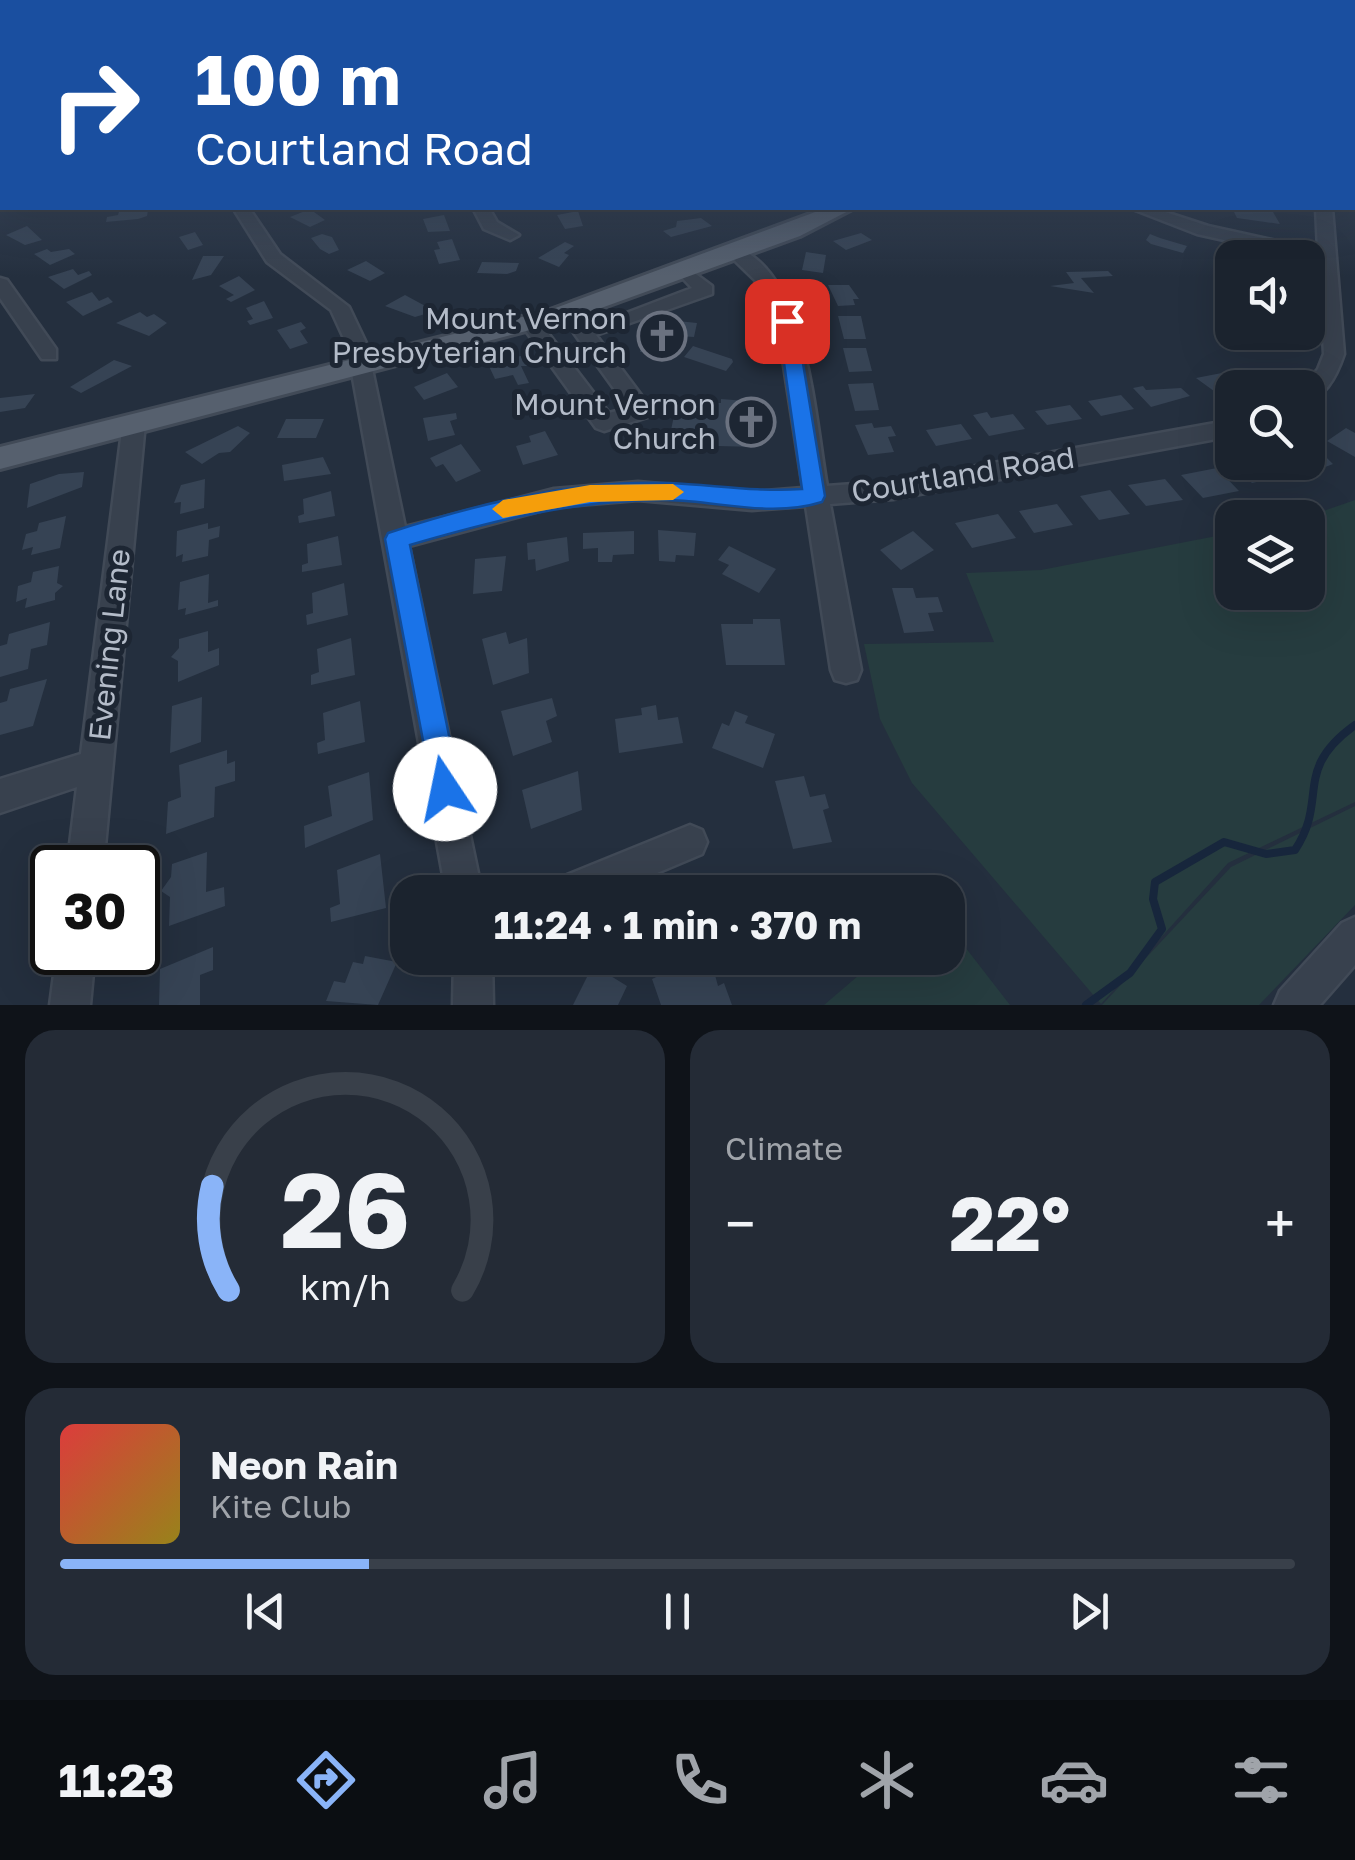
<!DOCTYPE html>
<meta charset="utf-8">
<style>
:root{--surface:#1b232e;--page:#242b36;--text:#f1f3f6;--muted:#a0a4aa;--line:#39404a;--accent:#8ab4f8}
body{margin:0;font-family:"Golos Text",sans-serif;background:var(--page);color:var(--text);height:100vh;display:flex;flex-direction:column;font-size:38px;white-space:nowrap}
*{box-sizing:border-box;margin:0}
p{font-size:32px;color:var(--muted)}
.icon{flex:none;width:55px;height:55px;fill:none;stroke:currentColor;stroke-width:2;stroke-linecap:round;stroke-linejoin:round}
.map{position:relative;height:1005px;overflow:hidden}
.details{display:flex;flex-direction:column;gap:25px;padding:25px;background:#0f1319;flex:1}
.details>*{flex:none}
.guide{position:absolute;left:0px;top:0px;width:1355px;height:210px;box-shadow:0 10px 40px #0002,0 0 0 2px var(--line);background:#1a4fa0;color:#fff;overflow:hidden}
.controls{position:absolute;left:1215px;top:240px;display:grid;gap:20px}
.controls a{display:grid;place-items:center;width:110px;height:110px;border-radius:20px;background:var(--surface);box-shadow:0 10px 40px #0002,0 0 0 2px var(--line);font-size:50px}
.speed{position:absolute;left:30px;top:845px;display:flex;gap:20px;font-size:50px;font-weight:700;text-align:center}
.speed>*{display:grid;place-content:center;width:130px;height:130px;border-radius:50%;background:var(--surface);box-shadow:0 10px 40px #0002,0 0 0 2px var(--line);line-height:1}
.speed .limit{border:5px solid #111;border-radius:15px;background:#fff;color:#111}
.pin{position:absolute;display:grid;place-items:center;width:85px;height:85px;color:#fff;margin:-42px;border-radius:20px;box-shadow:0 5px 15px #0006}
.me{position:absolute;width:110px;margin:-55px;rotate:349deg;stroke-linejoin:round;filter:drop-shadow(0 0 8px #0008)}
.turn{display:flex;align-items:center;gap:35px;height:210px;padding:0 30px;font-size:45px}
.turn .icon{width:130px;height:130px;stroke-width:2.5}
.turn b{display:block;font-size:70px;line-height:85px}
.big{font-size:75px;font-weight:700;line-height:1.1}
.details .tile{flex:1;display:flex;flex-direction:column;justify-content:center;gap:15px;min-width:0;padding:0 35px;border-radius:30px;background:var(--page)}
.details .dial{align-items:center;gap:0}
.dial svg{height:260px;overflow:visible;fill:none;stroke:var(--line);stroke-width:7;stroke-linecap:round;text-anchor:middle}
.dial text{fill:var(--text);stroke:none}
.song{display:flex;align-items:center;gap:30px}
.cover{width:120px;height:120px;border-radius:15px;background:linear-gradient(135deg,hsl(0 70% 55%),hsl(50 70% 35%))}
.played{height:10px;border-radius:5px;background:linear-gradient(90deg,var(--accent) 25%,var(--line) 25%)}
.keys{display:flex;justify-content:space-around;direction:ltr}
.heat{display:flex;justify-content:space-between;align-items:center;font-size:55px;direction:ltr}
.details .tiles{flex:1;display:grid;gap:25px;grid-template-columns:1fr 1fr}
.tile:last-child{grid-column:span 2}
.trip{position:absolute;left:390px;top:875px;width:575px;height:100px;border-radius:30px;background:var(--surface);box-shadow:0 10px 40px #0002,0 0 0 2px var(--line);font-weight:700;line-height:100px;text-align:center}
.tab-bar{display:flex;height:160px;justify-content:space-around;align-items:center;background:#0b0e12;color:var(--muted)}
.tab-bar .icon{width:70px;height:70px}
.tab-bar .selected{color:var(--accent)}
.tab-bar b{font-size:45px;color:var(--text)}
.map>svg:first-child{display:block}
.green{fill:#263c3f}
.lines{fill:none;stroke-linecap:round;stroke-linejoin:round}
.stream{stroke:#17263c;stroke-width:8}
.building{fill:#364354}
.minor-casing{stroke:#414a57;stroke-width:5}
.major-casing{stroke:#414a57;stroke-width:6}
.minor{fill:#38414e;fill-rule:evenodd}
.major{fill:#56606e;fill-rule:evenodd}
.route{fill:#1a73e8;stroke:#114b97;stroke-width:2.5}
.slow{fill:#f59e0b}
.labels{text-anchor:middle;stroke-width:10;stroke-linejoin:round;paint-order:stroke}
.poi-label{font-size:30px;fill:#b4bcc9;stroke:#1d2633;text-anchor:end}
.street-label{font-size:30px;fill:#b4bcc9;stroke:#1d2633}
</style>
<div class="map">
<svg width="1355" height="1005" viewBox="0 0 1355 1005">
<rect width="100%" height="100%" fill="#242f3e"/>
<!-- green -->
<path class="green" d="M1355 500V802L1228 863 1101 1004 912 783 880 719 864 644 994 642 966 573 1041 570 1232 533V592H1308L1306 517Z
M1355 806V905L1259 1005H1102L1231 867Z
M948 925 1010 1005H824L879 958H948Z"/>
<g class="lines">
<!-- stream -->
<path class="stream" d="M1086 1005 1130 973 1162 929 1153 899 1155 882 1224 842 1266 854 1295 850C1329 799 1292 770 1355 725"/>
</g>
<!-- building -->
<path class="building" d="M120 208H134L133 211 148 210 147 216 138 219 106 222 107 217 118 215Z
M1246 208 1273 212 1280 224 1237 218 1233 210Z
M310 209 325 220 310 227 290 217Z
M578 211 583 226 565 229 557 215Z
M444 215 450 231 428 232 423 219Z
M701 218 712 226 671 237 663 231 676 227 677 221Z
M27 226 42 240 25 245 6 235Z
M195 232 203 245 188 250 179 237Z
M861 233 872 240 846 250 833 241Z
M322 234 332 237 339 250 329 254 320 249 311 238Z
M1150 234 1160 238 1187 246 1183 253 1151 244 1146 240Z
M452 239 460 260 439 264 434 250 440 249 437 242Z
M565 242 574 246 564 253 569 255 559 267 538 258Z
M47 249 51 252 69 249 75 254 50 265 34 254Z
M806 252 826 255 823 273 802 270Z
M203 256H224L211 275 192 280Z
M366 261 385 273 370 281 347 270Z
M482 262 519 263 516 271 507 274 477 273Z
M73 269 78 275 89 271 92 275 64 289 48 277Z
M1108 271 1113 276 1081 278 1094 293 1050 286 1074 283 1066 272Z
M239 276 255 290 231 302 226 299 234 295 219 286Z
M828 285H849L859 299H853L855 305 838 306Z
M92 292 99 301 108 297 113 302 83 316 66 302Z
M405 295 429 308 432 312 415 317 385 306Z
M264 301 273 318 250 325 247 321 253 319 246 308Z
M140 312 147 317 154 314 167 323 149 336 116 323Z
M838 316H861L866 339H844Z
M649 318 697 323 694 337 679 336 675 355 640 352Z
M301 322 306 328 300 331 308 343 290 349 277 330Z
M1235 332H1275L1277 335 1268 345Z
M693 346 732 359 733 362 726 371 684 357Z
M843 348H866L872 371 849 372Z
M529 354 534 366H521L529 383 518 385 513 375 495 379 488 364Z
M114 360 132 366 81 393 70 387Z
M1227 372 1244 385 1218 394 1196 378Z
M447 373 458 387 424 400 414 387Z
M873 383 879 410 855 411 848 384Z
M1143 386 1146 390 1181 388 1190 396 1151 407 1133 388Z
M35 394 25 408 0 412V398Z
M1121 395 1134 409 1101 416 1088 401Z
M721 399 759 402 755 447 682 445 683 437 670 435 677 401 721 403Z
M1070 405 1082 419 1047 425 1035 411Z
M987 412 991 418 1013 414 1025 429 989 436 973 415Z
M456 413 457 419 450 421 455 435 428 441 423 418Z
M286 419H324L316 438H277Z
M872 423 874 428 891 426 896 436 888 437 894 452 868 455 855 425Z
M961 424 972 439 936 446 926 430Z
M238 426 250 433 230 452 219 453 202 464 185 452Z
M1346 428 1355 433V457L1327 441Z
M545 431 558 455 523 465 516 446 531 442 529 436Z
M461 444 481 471 456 482 443 464 436 467 430 458Z
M1308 445 1322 453 1333 464 1310 473 1295 462H1308Z
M323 457 331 474 284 481 282 465Z
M1249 462H1276L1289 475 1252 483 1234 466Z
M1217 468 1239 491 1203 498 1181 475Z
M84 472 82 487 27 508 30 484 59 474Z
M205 479 204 508 180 514 181 502 174 503 181 485Z
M1165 479 1183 500 1146 506 1128 485Z
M1110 490 1130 514 1099 520 1080 496Z
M331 491 335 516 299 523 298 516 304 514 303 499Z
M1057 504 1073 525 1034 533 1019 511Z
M998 514 1016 538 972 548 955 523Z
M66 516 60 548 31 555 33 547 22 550 26 534 37 531 39 523Z
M208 523V529L220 526 219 537 209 540 208 556 182 562 183 554 176 557 177 531Z
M658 530 696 533 694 556 676 555 675 562 659 561Z
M634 531V554L613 555 612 562H598V548L583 549V533Z
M913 531 934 550 901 570 880 550Z
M338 536 342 565 302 572V565L308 563 307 544Z
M567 537 569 561 536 571 535 559 528 560 527 543Z
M729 546 776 569 759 593 722 574 729 565 718 560Z
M506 556 502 591 473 594 475 559Z
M59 566 57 583 63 586 55 593V600L25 608 27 598 16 602 18 586 31 582 33 572Z
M209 574 208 603 218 600V606L185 615 186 608 178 610 180 582Z
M344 583 348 615 307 625 306 615 313 613 312 593Z
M892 588H913L916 598 938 597 943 612 928 613 934 631 904 633Z
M753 619H780L785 665H726L721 624H753Z
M50 622 47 645 31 649 28 669 0 677V646L7 644 9 634Z
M208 631V652L219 648V665L178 682V661L171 657 179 648V639Z
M506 632 509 644 527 638 529 673 493 685 482 639Z
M351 638 355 675 311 685V675L319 672 317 649Z
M47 679 33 726 0 735V703L7 701 10 689Z
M202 697 201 742 170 753 172 706Z
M552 698 557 716 546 721 552 742 513 756 501 711Z
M360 701 365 742 318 754 317 743 325 740 323 713Z
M656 705 658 720 678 717 683 743 619 753 615 719 642 715 641 708Z
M735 711 748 716 745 723 775 734 763 768 712 748 722 723 729 726Z
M227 750V764L235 761V781L215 787 214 817 166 834 168 802 181 797 179 765Z
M578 771 582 810 531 829 522 790Z
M369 772 373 820 305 848 304 826 332 816 328 786Z
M804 776 810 797 825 794 829 808 823 810 832 842 793 849 775 781Z
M207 852 206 892 224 887 225 906 169 926 170 897 161 891 171 877 172 864Z
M380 854 386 908 331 922 330 908 340 904 337 870Z
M797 877 824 892H790Z
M213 947V970L200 975V1005H159L160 969Z
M365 956 397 962 378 1005 326 1001 334 981 345 983 353 962 363 964Z
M697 958H727L731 968 715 975 718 986 724 983 732 1005H661L652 979Z
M761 958H795L782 977Z
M593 965 627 986 618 1005H573Z"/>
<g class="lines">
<!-- minor casing -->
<g class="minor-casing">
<path id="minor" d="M233 208H249L280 254 349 307 367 345 405 527 554 489 638 482 752 492 803 488 777 321 760 285 726 252 735 247C808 272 815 421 827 486L893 481 1232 420V436L893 499 830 504 861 670 857 680 846 683 835 680 831 670 806 506 752 510 638 500 554 507 409 546 482 892H446L347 345 331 310 267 262Z
M473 208H489L497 222 519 235 510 240 484 229Z
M1130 208H1153L1208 226 1318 250 1316 208H1332L1344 354C1338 372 1327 396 1308 401V388H1302L1318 369 1324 354 1319 261 1197 234Z
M685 266 712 286V294L596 335 653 411 650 416 604 431 596 428 521 324 531 318 538 320 609 413 628 408 574 333 692 288 676 271Z
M0 278 7 280 56 349V359H42L0 298Z
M134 415 145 423 103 868H67L77 787 0 813V779L81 754 123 423Z
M690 825 702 830 707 842 702 854 612 892H552L557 879Z
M1355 917V965L1320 1005H1274L1280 991 1342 923Z
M57 952H95L90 1005H50Z
M454 958H492L493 1005H453Z"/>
</g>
<!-- major casing -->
<g class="major-casing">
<path id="major" d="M826 208H854L800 236 568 320 0 469V447L550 310Z"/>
</g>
<!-- minor -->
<use href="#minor" class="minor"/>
<!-- major -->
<use href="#major" class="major"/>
</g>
<!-- sky -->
<linearGradient id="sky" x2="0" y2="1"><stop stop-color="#141a22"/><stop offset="0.49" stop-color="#3f4d63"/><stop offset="1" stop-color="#3f4d63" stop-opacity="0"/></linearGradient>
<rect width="1355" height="277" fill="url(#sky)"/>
<!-- route -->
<path class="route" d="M787 316 796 321 825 496 822 502C771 518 719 501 668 500 578 499 496 520 410 545L460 789 455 799 445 804 434 799 385 539 388 533C479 503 574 480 670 483 715 485 756 492 802 489L778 321Z"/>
<!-- slow -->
<path class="slow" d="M673 484 684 492 673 500 590 502 503 518 492 509 503 500 590 485Z"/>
<!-- icons -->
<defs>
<g id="church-ring" transform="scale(2.5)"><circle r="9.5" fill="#1d2633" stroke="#6b7280" stroke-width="1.5"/><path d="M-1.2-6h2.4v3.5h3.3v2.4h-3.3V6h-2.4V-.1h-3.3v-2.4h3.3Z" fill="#6b7280"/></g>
</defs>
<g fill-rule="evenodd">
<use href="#church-ring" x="662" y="336"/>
<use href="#church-ring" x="751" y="422"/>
</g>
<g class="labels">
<!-- poi labels -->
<g class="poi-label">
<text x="627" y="329">Mount Vernon<tspan x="627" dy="34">Presbyterian Church</tspan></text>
<text x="716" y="415">Mount Vernon<tspan x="716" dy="34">Church</tspan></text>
</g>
<!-- street labels -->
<g class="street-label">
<text transform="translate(963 475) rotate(-9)" y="10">Courtland Road</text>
<text transform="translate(110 645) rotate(-84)" y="10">Evening Lane</text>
</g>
</g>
</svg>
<div class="controls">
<a><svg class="icon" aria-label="sound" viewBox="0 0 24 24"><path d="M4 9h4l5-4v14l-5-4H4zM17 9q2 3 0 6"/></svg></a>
<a><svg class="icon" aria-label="search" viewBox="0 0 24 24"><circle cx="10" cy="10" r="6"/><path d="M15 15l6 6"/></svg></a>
<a><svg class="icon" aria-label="layers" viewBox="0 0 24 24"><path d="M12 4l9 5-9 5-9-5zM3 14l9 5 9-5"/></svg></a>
</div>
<div class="speed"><div class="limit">30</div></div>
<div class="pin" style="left:787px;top:321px;background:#d93025"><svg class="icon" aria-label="arrive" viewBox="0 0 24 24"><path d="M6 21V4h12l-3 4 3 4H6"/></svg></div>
<svg class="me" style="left:445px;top:789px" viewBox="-20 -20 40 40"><circle r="19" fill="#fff"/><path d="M0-13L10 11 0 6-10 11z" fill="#1a73e8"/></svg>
<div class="trip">11:24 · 1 min · 370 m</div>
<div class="guide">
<div class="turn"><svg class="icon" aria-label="right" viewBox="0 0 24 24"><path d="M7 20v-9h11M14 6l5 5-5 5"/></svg><div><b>100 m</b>Courtland Road</div></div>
</div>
</div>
<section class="details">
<div class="tiles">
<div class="tile dial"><svg viewBox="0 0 100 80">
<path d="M14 69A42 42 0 1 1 86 69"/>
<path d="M14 69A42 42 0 0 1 9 37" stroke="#8ab4f8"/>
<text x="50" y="56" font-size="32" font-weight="700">26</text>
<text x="50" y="72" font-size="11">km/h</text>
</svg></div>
<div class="tile"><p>Climate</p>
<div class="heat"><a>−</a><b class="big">22°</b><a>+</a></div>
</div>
<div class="tile">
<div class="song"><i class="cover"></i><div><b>Neon Rain</b><p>Kite Club</p></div></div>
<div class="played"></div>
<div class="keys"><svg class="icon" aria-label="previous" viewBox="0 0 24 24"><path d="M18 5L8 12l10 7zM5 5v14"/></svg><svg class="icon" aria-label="pause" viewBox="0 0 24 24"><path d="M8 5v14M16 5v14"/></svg><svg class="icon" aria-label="next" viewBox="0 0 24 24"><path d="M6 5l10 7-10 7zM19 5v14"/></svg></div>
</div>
</div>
</section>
<nav class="tab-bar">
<b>11:23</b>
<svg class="icon selected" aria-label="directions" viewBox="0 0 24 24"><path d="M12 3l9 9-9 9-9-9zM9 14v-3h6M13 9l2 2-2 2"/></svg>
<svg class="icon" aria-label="music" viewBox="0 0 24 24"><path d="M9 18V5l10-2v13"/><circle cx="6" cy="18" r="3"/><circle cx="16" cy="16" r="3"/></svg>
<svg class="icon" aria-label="phone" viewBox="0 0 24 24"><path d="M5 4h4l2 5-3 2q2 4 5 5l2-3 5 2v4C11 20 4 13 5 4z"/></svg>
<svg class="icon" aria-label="climate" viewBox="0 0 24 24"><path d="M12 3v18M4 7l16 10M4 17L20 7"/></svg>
<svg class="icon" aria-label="car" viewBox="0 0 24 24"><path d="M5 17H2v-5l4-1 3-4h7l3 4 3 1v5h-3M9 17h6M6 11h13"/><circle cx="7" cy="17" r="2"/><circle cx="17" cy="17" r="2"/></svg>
<svg class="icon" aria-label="filters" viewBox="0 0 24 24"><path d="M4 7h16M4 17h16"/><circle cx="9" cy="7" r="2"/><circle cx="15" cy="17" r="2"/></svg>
</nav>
